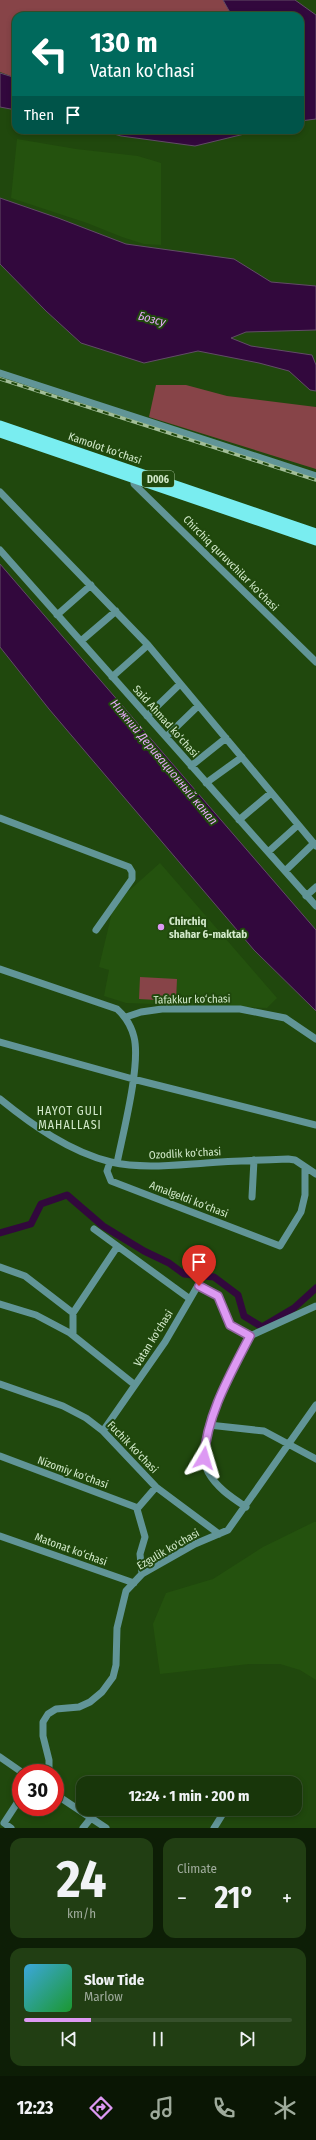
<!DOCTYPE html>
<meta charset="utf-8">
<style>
:root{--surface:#18360a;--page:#213e13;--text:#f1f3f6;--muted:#9fab9c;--line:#36502b;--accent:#dd99f3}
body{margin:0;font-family:"Fira Sans Condensed",sans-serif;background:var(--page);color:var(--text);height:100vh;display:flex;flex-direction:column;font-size:15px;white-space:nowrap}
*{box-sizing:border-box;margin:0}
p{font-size:13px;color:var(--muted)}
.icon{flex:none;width:22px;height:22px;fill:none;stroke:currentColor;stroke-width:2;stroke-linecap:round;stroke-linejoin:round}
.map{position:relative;height:1828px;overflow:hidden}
.sheet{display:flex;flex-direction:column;gap:10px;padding:10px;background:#0d1e06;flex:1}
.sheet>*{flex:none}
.banner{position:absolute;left:12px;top:12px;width:292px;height:122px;border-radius:12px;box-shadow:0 2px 6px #0003,0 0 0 1px var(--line);background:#00695c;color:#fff;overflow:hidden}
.speed{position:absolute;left:12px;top:1764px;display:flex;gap:8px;font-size:20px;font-weight:700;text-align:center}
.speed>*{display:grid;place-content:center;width:52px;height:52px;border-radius:50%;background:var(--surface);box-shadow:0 2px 6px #0003,0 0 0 1px var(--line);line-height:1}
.speed .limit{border:6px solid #d22;background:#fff;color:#111}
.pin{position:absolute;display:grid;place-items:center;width:34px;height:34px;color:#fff;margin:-41px -17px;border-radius:50% 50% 50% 0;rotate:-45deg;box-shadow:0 0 4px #0007}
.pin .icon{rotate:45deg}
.me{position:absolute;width:44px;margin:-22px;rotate:7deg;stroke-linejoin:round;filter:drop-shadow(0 0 3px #0008)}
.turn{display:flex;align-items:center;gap:14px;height:84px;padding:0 12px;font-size:18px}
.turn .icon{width:52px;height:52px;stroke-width:2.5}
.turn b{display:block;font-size:28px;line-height:34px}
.then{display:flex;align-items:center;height:38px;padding:0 12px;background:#0003;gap:8px;font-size:15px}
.big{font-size:30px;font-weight:700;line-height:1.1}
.sheet .widget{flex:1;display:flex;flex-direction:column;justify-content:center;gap:6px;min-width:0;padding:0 14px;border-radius:12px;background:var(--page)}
.sheet .dial{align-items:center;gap:0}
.dial b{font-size:52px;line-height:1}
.song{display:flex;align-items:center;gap:12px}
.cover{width:48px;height:48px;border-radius:6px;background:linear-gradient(135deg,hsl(200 70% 55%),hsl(130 70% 35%))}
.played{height:4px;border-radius:2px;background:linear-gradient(90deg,var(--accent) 25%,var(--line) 25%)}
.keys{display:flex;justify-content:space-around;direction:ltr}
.heat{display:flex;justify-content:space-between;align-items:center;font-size:22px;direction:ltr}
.sheet .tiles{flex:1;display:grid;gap:10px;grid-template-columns:1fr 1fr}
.widget:last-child{grid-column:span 2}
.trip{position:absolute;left:76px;top:1776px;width:226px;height:40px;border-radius:12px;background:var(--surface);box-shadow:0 2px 6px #0003,0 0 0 1px var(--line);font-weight:700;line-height:40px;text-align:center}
.menu{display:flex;height:64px;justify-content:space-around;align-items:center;background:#0a1604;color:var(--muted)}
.menu .icon{width:28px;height:28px}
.menu .current{color:var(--accent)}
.menu b{font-size:18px;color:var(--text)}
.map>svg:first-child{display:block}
.built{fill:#24520e}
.green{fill:#874448}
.water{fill:#32083d;stroke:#624c67}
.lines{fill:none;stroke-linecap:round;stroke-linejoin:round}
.canal{stroke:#32083d;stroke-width:7}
.minor{stroke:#619597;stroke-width:7}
.major{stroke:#79edf0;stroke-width:9}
.rail-casing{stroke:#a2be98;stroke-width:3.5}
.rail{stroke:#20480d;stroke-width:2;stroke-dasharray:6;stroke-linecap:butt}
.route-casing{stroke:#90639e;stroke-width:10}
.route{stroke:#dd99f3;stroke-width:7}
.poi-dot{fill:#dd99f3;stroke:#20480d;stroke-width:1.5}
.labels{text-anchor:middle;stroke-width:4;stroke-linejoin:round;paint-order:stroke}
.shield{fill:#20480d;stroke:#9db991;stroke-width:1}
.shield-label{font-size:10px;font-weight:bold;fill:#d2e9ca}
.street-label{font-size:11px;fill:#d2e9ca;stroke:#20480d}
.poi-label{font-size:11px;font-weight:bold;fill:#d2e9ca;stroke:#20480d;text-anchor:start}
.water-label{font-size:12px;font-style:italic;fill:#e6abf9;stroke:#20480d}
.neighbourhood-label{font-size:12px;letter-spacing:1px;fill:#d2e9ca;stroke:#20480d}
</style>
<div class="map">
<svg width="316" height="1828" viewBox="0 0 316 1828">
<rect width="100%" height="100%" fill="#20480d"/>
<!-- built -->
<path class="built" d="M17 139 76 149 138 156 161 163V245L144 244 122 237 87 223 11 198Z
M160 863 277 998 267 1008 126 1003 104 996 109 970 99 967 114 904Z
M314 1522H316V1680L300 1670 280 1664H249L160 1674 153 1624 166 1593 213 1579 263 1547Z"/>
<!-- green -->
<path class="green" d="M0 0H223L232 16H16V78L0 72Z
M156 385H186L227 396 316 407V469L149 417Z
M140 977 177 979 176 1001 139 999Z"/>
<!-- water -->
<path class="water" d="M223 0H295L316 15V119L300 121V16H232Z
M0 73 16 78V110L0 107Z
M100 130H261L195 146 121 136Z
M0 198 58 218 126 244 234 259 271 282 316 286V330L246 332 231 338 251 346 312 355 316 365V391L310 390 289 371 259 363 198 351 144 363 81 343 46 311 0 264Z
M0 564 316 930V1011L254 950 49 709 0 647Z"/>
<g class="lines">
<!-- canal -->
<path class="canal" d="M0 1233 31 1224 41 1204 67 1195 103 1226 144 1251 169 1263 184 1274 214 1277 238 1295 244 1316 262 1327 294 1308 316 1288"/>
<!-- minor -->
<path class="minor" d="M0 373 316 476
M134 479V484L316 662
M0 492 148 645 316 846
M0 550 316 906
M57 615 91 585
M81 641 116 611
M112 677 148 645
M147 716 180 684
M166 737 198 706
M191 766 226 738
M206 783 242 757
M0 818 129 867 132 872V879L96 930
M239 820 271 793
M268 852 298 825
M285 871 314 843
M306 896 316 887
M0 969 117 1009C126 1017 131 1025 134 1037 141 1064 123 1133 117 1163
M126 1017 141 1012 162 1009H240L285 1018 316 1039
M0 1042 133 1079 316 1125
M0 1099C32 1125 70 1152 111 1162 141 1169 175 1165 206 1163 233 1161 260 1160 288 1159L295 1160 316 1174
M110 1162 107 1171 111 1181 280 1246 301 1212 305 1195V1168
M252 1197 254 1160
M94 1229 190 1299
M0 1267 25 1276 73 1313
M0 1304 36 1315 70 1333 135 1385
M73 1335V1313L117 1247
M250 1336 316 1306
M0 1384 63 1406 86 1418 103 1431 156 1487 219 1534
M209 1425 264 1431 316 1459
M103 1431 165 1342 197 1287 202 1286 218 1296 230 1325 250 1336
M0 1456 138 1508
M246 1507C231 1497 217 1488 208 1472 191 1441 235 1365 250 1336
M0 1536 134 1583
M142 1574 140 1554 145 1537 137 1509 156 1487
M0 1757 23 1773
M49 1773V1760L43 1736V1722L48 1714 56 1709 79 1707 90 1702 102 1692 113 1677 116 1665 117 1628 126 1591 142 1574 195 1544 228 1530 316 1405
M55 1794 106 1828
M11 1828 4 1823 21 1797
M83 1828 91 1818
M214 1828 224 1812"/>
<!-- major -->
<path class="major" d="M0 425 316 533
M0 433 316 541"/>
<!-- rail casing -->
<g class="rail-casing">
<path id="rail" d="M0 379 316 480"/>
</g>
<!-- rail -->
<use href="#rail" class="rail"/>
</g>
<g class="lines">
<!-- route casing -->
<g class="route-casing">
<path id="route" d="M199 1286 218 1296 230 1325 250 1336C230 1375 207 1414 204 1458"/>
</g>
<!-- route -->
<use href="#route" class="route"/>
</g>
<!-- markers -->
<circle class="poi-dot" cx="161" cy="927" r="4"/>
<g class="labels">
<!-- shield labels -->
<rect class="shield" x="142" y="471" width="32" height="16" rx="3"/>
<g class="shield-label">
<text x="158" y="483">D006</text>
</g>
<!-- street labels -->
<g class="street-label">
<text transform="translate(105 448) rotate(19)" y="4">Kamolot ko‘chasi</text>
<text transform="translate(231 563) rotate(45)" y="4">Chirchiq quruvchilar ko'chasi</text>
<text transform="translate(166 721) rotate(48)" y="4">Said Ahmad ko‘chasi</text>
<text transform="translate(192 999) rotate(-1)" y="4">Tafakkur ko‘chasi</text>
<text transform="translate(185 1153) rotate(-3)" y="4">Ozodlik ko‘chasi</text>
<text transform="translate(189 1199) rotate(21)" y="4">Amalgeldi ko‘chasi</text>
<text transform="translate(153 1338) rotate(-58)" y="4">Vatan ko'chasi</text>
<text transform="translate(133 1447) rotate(46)" y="4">Fuchik ko'chasi</text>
<text transform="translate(73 1472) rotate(20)" y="4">Nizomiy ko'chasi</text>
<text transform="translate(71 1549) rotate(20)" y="4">Matonat ko‘chasi</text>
<text transform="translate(168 1549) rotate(-30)" y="4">Ezgulik ko'chasi</text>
</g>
<!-- poi labels -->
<g class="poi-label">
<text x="169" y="925">Chirchiq<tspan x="169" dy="13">shahar 6-maktab</tspan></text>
</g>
<!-- water labels -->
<g class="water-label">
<text transform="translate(152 319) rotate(15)" y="4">Бозсу</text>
<text transform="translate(164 762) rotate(50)" y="4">Нижний Деривационный канал</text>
</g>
<!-- neighbourhood labels -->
<g class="neighbourhood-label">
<text x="70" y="1115">HAYOT GULI<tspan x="70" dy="14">MAHALLASI</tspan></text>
</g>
</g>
</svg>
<div class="speed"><div class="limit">30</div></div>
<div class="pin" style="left:199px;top:1286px;background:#d93025"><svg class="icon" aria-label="arrive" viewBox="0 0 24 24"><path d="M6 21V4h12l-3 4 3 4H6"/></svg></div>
<svg class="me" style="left:204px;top:1458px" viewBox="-20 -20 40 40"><path d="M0-17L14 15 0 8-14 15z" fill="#dd99f3" stroke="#fff" stroke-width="4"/></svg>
<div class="trip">12:24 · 1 min · 200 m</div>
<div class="banner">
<div class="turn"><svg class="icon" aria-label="left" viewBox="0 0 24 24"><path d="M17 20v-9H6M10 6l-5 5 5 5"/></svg><div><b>130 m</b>Vatan ko'chasi</div></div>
<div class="then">Then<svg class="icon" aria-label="arrive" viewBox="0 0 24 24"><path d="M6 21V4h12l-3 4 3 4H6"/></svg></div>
</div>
</div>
<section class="sheet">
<div class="tiles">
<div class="widget dial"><b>24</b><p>km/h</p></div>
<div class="widget"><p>Climate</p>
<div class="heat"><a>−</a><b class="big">21°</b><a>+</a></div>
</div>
<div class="widget">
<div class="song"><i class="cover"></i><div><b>Slow Tide</b><p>Marlow</p></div></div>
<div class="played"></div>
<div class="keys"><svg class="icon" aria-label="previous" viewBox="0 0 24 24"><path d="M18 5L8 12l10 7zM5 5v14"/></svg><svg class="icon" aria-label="pause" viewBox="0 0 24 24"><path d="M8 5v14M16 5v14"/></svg><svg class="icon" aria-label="next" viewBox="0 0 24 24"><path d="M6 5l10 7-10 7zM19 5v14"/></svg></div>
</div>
</div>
</section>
<nav class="menu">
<b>12:23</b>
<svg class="icon current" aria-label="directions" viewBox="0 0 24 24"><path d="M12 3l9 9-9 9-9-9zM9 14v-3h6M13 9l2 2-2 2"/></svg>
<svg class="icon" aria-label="music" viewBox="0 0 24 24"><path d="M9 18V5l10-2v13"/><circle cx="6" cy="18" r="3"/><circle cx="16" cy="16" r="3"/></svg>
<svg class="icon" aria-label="phone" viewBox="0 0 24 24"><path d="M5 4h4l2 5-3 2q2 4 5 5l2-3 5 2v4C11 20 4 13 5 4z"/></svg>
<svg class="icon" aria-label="climate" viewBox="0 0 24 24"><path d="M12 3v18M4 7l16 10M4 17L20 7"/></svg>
</nav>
